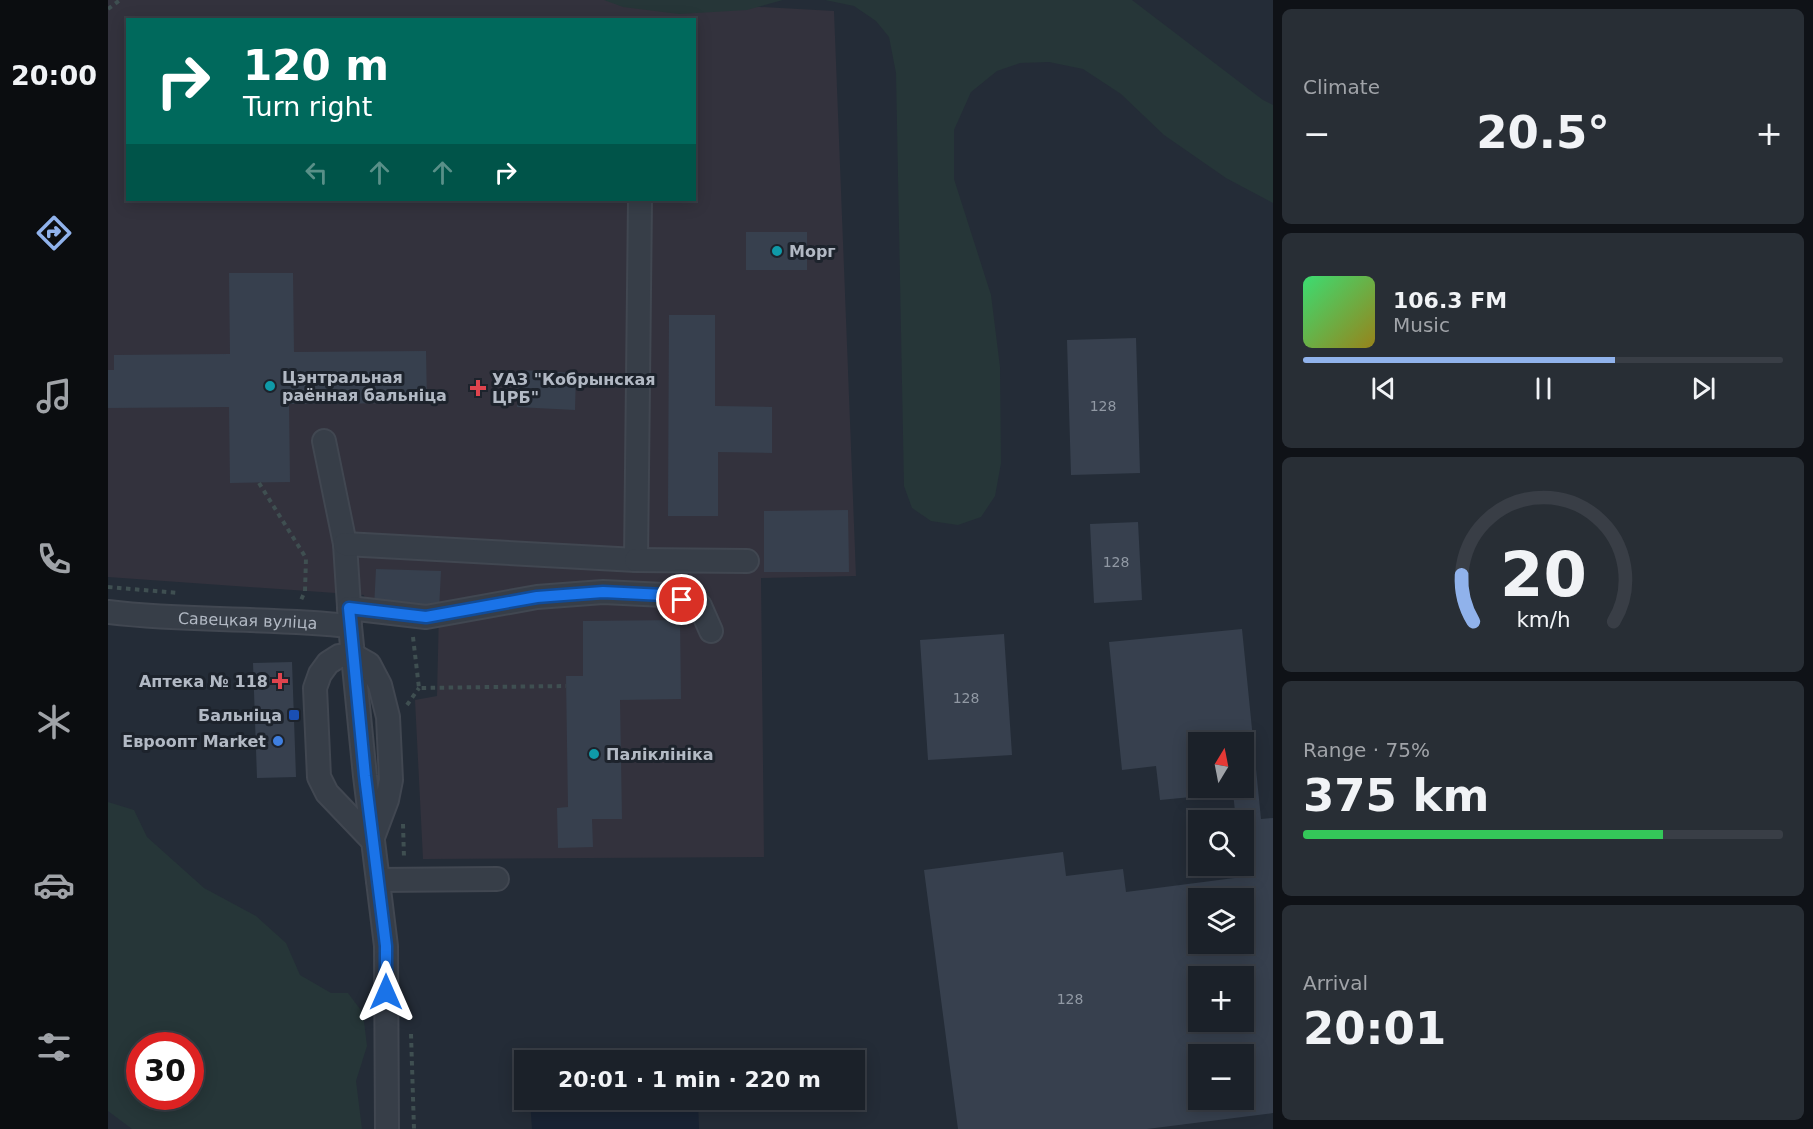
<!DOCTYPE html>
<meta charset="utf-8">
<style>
:root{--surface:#1b2129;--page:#282e35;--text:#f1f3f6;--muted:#a0a3a8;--line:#393e46;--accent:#90b2eb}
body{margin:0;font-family:"DejaVu Sans",sans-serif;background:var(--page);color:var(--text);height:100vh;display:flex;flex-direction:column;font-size:22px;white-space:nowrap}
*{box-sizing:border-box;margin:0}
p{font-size:20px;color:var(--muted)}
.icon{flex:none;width:33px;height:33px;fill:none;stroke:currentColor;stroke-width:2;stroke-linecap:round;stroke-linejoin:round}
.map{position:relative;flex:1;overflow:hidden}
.side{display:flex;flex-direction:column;gap:9px;padding:9px;background:#0f1217;width:540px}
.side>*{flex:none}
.top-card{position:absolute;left:18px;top:18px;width:570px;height:183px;border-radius:0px;box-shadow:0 3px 15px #0003,0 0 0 2px var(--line);background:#00695c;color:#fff;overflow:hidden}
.needle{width:39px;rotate:10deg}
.tools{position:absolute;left:1080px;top:732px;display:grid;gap:12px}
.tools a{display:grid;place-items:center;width:66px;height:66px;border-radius:0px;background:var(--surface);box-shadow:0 3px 15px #0003,0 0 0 2px var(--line);font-size:30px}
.speed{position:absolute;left:18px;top:1032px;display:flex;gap:12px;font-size:30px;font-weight:700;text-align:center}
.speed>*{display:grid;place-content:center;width:78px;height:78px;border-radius:50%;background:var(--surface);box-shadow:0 3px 15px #0003,0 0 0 2px var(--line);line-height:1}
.speed .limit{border:9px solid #d22;background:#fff;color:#111}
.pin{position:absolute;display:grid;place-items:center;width:51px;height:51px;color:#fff;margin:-26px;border:3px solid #fff;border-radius:50%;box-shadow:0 2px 6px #0007}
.me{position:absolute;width:66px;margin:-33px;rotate:0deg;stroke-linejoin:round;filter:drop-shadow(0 0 4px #0008)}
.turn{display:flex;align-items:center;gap:21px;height:126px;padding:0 18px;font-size:27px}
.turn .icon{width:78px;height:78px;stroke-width:2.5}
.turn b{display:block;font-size:42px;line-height:51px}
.lanes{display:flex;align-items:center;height:57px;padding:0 18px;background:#0003;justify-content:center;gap:30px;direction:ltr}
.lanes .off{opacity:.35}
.big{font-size:45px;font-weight:700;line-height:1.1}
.side .card{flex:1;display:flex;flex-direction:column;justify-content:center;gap:9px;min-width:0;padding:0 21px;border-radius:9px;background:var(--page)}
.side .dial{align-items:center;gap:0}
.dial svg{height:156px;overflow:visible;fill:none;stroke:var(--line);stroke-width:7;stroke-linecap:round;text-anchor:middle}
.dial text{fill:var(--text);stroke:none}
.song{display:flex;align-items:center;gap:18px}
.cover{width:72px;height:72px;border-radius:9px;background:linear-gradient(135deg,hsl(140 70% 55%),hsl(50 70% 35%))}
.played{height:6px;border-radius:3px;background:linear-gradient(90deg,var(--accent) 65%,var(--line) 65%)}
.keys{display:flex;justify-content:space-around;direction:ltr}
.heat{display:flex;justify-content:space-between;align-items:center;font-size:33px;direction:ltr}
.charge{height:9px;border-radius:4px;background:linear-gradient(90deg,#34c759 75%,var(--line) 0)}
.trip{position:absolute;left:406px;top:1050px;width:351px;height:60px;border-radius:0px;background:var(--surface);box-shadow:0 3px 15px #0003,0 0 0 2px var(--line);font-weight:700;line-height:60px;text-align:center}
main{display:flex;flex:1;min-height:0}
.tabs{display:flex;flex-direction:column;width:108px;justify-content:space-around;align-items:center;background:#0b0d10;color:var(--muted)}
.tabs .icon{width:42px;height:42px}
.tabs .on{color:var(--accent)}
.tabs b{font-size:27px;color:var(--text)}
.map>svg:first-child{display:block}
.medical{fill:#33323d;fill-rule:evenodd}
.green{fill:#263638;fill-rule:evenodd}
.water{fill:#192333}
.building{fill:#37404e;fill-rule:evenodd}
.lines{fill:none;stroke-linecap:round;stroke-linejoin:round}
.minor-casing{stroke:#414751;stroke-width:26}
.path{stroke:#3f4f51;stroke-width:4;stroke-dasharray:4.5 4.5;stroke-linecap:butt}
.minor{stroke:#373e48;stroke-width:22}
.route-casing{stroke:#114b97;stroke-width:15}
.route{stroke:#1a73e8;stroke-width:10}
.culture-dot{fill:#0f9aa8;stroke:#1d232c;stroke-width:2}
.health-dot{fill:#e0444e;stroke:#1d232c;stroke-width:2}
.transit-dot{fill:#1a4fb4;stroke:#1d232c;stroke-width:2}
.shop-dot{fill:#3f7fe0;stroke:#1d232c;stroke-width:2}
.labels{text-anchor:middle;stroke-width:6;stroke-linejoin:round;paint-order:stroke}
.number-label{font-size:14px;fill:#9199a4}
.poi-label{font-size:16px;font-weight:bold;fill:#b2b9c4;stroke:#1d232c;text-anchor:start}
.street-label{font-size:16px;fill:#b2b9c4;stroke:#1d232c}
</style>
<main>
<nav class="tabs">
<b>20:00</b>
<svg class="icon on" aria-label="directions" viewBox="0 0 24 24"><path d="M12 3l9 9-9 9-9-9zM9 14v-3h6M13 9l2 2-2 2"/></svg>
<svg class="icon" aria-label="music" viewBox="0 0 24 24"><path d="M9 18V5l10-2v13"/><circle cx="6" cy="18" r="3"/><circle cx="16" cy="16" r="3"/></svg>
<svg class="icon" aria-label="phone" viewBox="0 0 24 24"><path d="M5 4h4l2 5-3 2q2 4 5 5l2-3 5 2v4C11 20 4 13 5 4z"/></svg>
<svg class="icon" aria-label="climate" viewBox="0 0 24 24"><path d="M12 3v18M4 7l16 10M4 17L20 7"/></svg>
<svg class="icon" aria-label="car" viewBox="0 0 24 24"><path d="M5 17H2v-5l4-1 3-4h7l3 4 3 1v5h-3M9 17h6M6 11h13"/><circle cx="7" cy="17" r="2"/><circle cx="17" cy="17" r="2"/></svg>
<svg class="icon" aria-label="filters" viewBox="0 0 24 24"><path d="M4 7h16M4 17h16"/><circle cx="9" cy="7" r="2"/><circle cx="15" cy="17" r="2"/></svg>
</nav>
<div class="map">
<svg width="1165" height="1129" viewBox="0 0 1165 1129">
<rect width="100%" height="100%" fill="#242c37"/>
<!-- medical -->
<path class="medical" d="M0 0H526L726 11 748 576 653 578 656 857 315 859 307 700 329 696 331 610 258 605 256 595 0 577ZM20 20H586V200H20Z"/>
<!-- green -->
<path class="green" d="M496 0H675L639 10 571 14 515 7Z
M717 0H1024L1155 100 1165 105V203L1118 178 1056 135 1013 94 975 69 941 62 912 63 889 71 863 92 846 130V179L883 295 892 367 893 463 887 496 873 517 850 525 823 521 804 508 796 486 788 73 781 37 768 21 746 6Z
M0 802 26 810 39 837 96 888 148 916 178 943 192 975 223 993H240L255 1013 259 1046 248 1081 254 1129H24L0 1111ZM32 1046H82V1096H32Z"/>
<!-- water -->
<path class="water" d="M422 1100 590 1101 591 1129H424Z"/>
<!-- building -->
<path class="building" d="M638 232H699V270H638Z
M121 273H185L186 352 318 351 319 403 181 404 182 482 122 483 121 407 0 408V370H6V355L122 354Z
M561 315H607V406L664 407V453L610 452V516H560Z
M1028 338 1032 473 963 475 959 340Z
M411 370 468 373 467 410 409 407Z
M740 510 741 572H656V511Z
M1030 522 1034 600 986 603 982 524Z
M268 569 333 571 331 610 266 608Z
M572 620 573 699 512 700 514 819H484L485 847 450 848 449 808 460 807 458 676H475V621Z
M1134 629 1153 819 1165 818V1113L1039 1129H850L816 870 955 852 958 876 1015 869 1018 892 1134 877 1133 866H1136V820H1128L1125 793 1052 800 1048 766 1014 770 1001 642ZM1090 742H1136V788H1090ZM1090 898H1136V944H1090ZM1090 976H1136V1022H1090ZM1090 1054H1136V1100H1090Z
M896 634 904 755 820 760 812 640Z
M184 662 188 777 149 778 145 663Z"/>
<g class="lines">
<!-- minor casing -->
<g class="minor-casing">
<g id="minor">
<path d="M216 441 237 544 242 622"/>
<path d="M237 544 528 560 532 200"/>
<path d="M528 560 639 561"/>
<path d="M241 608 318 617 429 597 495 592 556 595 592 606 603 631"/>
<path id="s1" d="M0 612C80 622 161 617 242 626L257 776 278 946 279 1129"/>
<path d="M245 655 261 664 272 685 280 717 283 780 279 800 264 840 219 793 211 777 207 688 212 674 220 663 231 656Z"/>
<path d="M270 880 389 879"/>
</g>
</g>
<!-- path -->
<path class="path" d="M0 9 12 0
M151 483 198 558 197 591 193 600
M0 587 71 593
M305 637 311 688 458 686
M299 705 311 688
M295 824 296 858
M303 1034 306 1129"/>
<!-- minor -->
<use href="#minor" class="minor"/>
</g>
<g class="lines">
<!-- route casing -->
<g class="route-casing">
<path id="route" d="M278 992V946L257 776 241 608 318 617 429 597 495 592 556 595 574 600"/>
</g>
<!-- route -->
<use href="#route" class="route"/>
</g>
<!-- markers -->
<g class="culture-dot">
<circle cx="669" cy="251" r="6"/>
<circle cx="162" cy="386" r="6"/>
<circle cx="486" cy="754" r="6"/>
</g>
<g class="health-dot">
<path d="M367 379h6v6h6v6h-6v6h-6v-6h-6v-6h6z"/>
<path d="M169 672h6v6h6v6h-6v6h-6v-6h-6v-6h6z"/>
</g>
<rect class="transit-dot" x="180" y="709" width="12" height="12" rx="3"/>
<circle class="shop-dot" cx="170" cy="741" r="6"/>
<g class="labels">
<!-- number labels -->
<g class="number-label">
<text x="995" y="411">128</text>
<text x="1008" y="567">128</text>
<text x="858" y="703">128</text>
<text x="962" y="1004">128</text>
</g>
<!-- poi labels -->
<g class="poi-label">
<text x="681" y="257">Морг</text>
<text x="174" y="383">Цэнтральная<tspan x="174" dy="18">раённая бальніца</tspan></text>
<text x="384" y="385">УАЗ "Кобрынская<tspan x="384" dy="18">ЦРБ"</tspan></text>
<text x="160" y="687" text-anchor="end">Аптека № 118</text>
<text x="174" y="721" text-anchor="end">Бальніца</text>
<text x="158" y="747" text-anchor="end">Евроопт Market</text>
<text x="498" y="760">Паліклініка</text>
</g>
<!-- street labels -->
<g class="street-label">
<text dy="6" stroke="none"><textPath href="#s1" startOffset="140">Савецкая вуліца</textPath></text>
</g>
</g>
</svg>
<div class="tools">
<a><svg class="needle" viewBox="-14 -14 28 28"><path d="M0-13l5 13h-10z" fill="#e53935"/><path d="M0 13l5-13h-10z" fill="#a0a3a8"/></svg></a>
<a><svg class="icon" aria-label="search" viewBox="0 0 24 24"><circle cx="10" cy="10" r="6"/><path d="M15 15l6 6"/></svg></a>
<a><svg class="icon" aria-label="layers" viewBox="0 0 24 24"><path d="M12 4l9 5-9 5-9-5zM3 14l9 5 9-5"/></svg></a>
<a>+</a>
<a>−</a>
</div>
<div class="speed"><div class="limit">30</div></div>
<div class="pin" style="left:574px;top:600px;background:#d93025"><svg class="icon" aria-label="arrive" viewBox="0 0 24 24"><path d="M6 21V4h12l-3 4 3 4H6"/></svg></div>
<svg class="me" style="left:278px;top:992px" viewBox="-20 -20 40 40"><path d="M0-17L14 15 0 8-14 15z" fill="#1a73e8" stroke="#fff" stroke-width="4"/></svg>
<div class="trip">20:01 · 1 min · 220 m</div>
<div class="top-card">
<div class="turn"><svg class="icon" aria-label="right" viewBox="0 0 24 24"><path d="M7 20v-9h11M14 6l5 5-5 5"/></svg><div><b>120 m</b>Turn right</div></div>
<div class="lanes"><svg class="icon off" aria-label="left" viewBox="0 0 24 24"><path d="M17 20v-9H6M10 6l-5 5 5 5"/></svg><svg class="icon off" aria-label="ahead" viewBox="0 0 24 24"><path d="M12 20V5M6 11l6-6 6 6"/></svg><svg class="icon off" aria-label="ahead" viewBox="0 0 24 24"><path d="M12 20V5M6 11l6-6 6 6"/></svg><svg class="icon" aria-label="right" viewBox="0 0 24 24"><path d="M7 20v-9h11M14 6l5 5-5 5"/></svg></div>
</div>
</div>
<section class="side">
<div class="card"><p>Climate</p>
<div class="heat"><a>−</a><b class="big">20.5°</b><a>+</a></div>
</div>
<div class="card">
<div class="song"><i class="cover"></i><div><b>106.3 FM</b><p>Music</p></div></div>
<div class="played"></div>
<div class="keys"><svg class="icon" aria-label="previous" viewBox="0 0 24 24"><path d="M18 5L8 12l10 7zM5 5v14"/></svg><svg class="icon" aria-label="pause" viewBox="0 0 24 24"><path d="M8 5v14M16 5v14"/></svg><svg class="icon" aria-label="next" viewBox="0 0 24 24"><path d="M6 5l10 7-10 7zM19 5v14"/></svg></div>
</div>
<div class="card dial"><svg viewBox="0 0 100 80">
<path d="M14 69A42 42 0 1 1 86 69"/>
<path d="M14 69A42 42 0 0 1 8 45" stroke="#90b2eb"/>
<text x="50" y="56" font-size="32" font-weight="700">20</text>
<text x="50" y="72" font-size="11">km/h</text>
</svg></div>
<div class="card"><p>Range · 75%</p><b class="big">375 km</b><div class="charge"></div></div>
<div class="card"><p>Arrival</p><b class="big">20:01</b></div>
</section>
</main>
